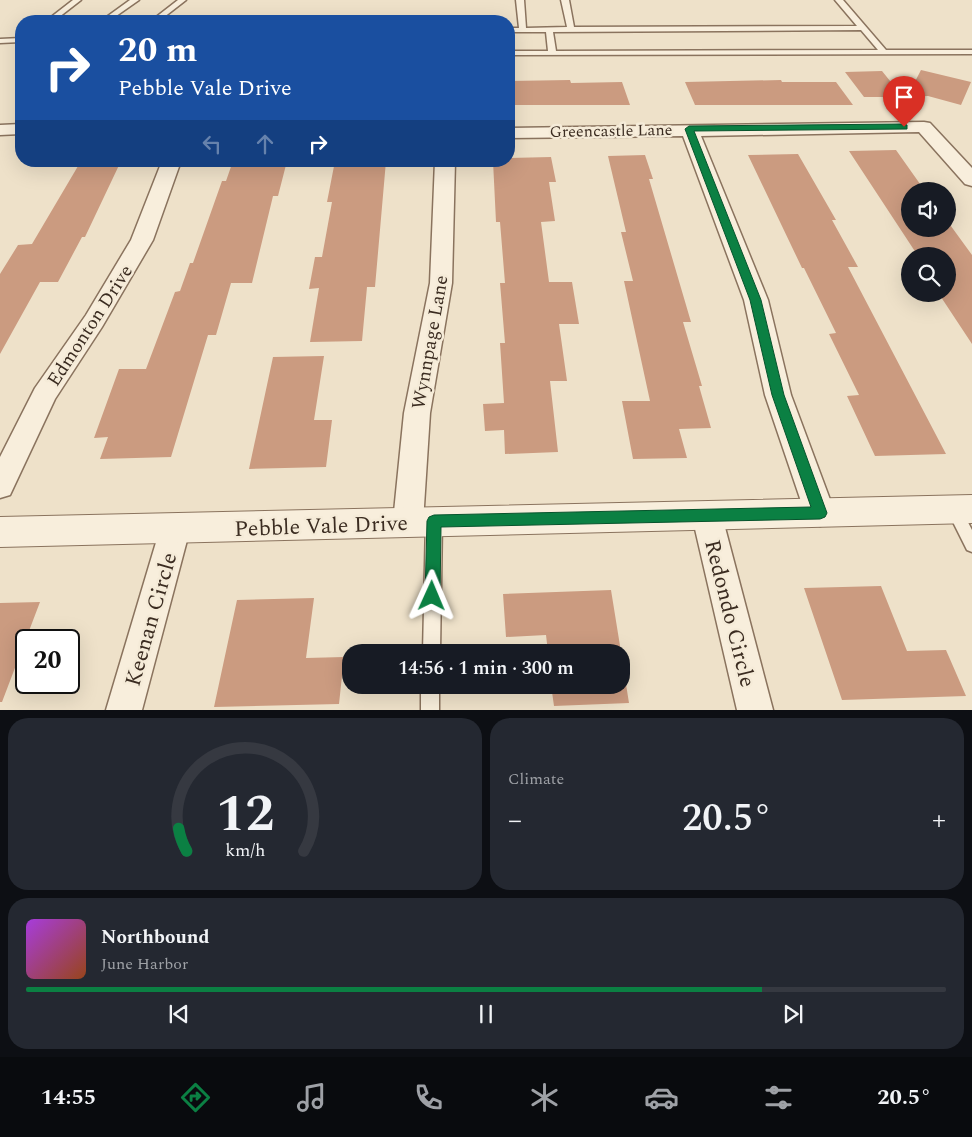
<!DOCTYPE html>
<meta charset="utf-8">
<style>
:root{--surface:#171b24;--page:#242831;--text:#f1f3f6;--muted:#9ea1a6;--line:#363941;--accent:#0b8043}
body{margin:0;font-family:Spectral,serif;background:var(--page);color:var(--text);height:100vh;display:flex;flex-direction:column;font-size:19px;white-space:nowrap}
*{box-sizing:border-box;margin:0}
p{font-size:16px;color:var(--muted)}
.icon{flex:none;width:28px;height:28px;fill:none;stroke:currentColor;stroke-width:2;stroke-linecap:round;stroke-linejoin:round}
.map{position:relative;height:710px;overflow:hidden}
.panel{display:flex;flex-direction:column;gap:8px;padding:8px;background:#0d0f14;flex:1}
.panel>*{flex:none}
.banner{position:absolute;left:15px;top:15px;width:500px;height:152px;border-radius:20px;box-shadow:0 5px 20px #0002;background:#1a4fa0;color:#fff;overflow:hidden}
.controls{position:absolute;left:901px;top:182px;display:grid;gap:10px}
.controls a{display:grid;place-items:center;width:55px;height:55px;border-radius:50%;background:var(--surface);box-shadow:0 5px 20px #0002;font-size:25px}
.speed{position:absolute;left:15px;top:629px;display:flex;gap:10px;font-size:25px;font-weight:700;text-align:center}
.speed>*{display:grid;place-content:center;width:65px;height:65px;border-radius:50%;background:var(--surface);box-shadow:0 5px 20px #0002;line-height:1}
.speed .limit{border:2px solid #111;border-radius:8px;background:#fff;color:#111}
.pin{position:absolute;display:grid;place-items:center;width:42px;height:42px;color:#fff;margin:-51px -21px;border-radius:50% 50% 50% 0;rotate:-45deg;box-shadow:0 0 5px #0007}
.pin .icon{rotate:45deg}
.me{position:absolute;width:55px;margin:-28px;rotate:1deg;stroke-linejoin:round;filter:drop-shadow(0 0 4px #0008)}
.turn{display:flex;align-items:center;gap:18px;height:105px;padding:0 20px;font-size:22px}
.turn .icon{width:65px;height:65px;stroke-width:2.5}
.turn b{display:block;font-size:35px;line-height:42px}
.lanes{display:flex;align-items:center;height:48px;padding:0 20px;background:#0003;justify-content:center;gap:25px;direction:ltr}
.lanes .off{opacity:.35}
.big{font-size:38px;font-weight:600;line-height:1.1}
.panel .card{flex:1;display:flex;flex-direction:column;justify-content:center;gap:8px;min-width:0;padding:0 18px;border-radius:20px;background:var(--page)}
.panel .dial{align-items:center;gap:0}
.dial svg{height:130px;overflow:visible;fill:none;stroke:var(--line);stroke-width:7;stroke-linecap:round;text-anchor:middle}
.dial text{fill:var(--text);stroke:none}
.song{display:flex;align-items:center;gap:15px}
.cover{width:60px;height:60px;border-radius:8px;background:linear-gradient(135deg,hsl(280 70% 55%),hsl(20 70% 35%))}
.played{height:5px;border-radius:2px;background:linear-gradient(90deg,var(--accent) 80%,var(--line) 80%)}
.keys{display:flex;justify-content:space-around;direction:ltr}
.heat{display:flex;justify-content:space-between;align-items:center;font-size:28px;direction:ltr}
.panel .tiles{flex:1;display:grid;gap:8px;grid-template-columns:1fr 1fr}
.card:last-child{grid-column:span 2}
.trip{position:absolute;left:342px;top:644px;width:288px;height:50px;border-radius:20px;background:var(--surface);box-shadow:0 5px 20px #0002;font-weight:600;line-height:50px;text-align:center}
.tabs{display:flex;height:80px;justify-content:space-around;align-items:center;background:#090b0e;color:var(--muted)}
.tabs .icon{width:35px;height:35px}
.tabs .on{color:var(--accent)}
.tabs b{font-size:22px;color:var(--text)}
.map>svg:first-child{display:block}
.building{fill:#cb9b80}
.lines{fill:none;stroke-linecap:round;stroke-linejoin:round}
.service-casing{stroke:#8a735e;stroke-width:3}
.minor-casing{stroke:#8a735e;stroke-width:3}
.tertiary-casing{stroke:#8a735e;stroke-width:2}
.service{fill:#f8eedc;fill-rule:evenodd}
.minor{fill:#f8eedc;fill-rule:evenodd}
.tertiary{fill:#f8eedc;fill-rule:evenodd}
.route{fill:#0b8043;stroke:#07532c}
.labels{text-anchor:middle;stroke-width:5;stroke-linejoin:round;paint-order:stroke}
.far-street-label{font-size:16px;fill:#3b2c21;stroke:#f5ebd8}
.street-label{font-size:19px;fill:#3b2c21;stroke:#f5ebd8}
.near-street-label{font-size:22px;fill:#3b2c21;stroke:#f5ebd8}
</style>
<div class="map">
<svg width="972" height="710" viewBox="0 0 972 710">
<rect width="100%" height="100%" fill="#eee1c9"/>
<!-- building -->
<path class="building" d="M921 70 971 82 961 105 928 96 907 97Z
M882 71 903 97H864L845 72Z
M570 80 571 83 622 82 630 105H509V81Z
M781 80 782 82H836L853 105H695L685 82Z
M896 150 925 191H910V229H948V222L972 255V344L939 294H948V256H918L849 151Z
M798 154 836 220H832L858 267H848L946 454 875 456 847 396 859 395 829 334 836 333 804 268H802L748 155Z
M645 155 653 179H649L691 322H683L702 386H699L711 428 679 429 687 458 633 459 622 401H650L624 281H633L621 232H626L608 156Z
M551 157 556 182H549L555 221 541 222 549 282H572L579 324H559L567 381H550L558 452 505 454 504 430 485 431 483 404 504 403 500 343H505L500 283H505L500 222H496L493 161H509V158Z
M81 161H121L85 237H82L58 282H40L0 354V274L18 245 32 244Z
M233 161H287L278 196H273L252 283H231L216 335H208L171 457 100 459 108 437 94 438 119 369H146L175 292 180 291 190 263H193L222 181H226Z
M335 161H386L375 287H367L362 341 310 342 319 288 309 289 315 257H322L332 202H327Z
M324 356 314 420H332L326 467 249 469 273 357Z
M881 586 907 651 946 650 966 696 842 700 804 588Z
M611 590 621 652H548L546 635 506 637 503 594Z
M314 598 306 658 344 657 339 704 214 707 237 600Z
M40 602 2 702H0V603Z
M621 653 629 703 554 706 551 685H621Z"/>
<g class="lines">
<!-- service casing -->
<g class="service-casing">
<path id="service" d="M73 0H81L54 21H46Z
M130 0H139L109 21H101Z
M178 0H186L159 21H151Z
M516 0H524L526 28 567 27 561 0H569L574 27 857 26 835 0H843L886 50H972V54L509 55V51H548L546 32H509V28H519ZM861 30 878 50 556 51 553 32Z
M21 38V42L0 43V39Z
M954 504 959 505 972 530V552L967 550 947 510 949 505Z
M434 514 439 516 442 521 440 652H423L426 521 429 516Z
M421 685H439V710H421Z"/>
</g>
<!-- minor casing -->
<g class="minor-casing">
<path id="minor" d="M924 122 930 123 972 168V186L965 184 919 132 701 136 768 300 791 395 835 513 831 522 820 526 809 522 805 513 765 395 744 300 683 136 509 138V128Z
M21 124V134L0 135V125Z
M162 161H181L153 240 102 327 55 399 10 495 0 498V457L35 388 86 315 131 240Z
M435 161H455L452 283 430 413 423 522 419 531 408 535 397 531 393 522 404 413 430 283Z
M707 503 718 507 722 516 773 710H737L692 516 696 507Z
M175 516 186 520 190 529 142 710H106L160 529 164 520Z"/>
</g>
<!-- tertiary casing -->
<g class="tertiary-casing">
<path id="tertiary" d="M972 495V523L0 547V517Z"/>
</g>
<!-- service -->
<use href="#service" class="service"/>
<!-- minor -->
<use href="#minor" class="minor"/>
<!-- tertiary -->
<use href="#tertiary" class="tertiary"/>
</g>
<!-- route -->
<path class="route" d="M904 124 907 125V129L694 131 761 300 784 395 827 513 825 517 820 519 441 527 440 596 437 601 432 603 427 601 425 596 427 521 429 517 434 515 811 507 772 395 750 300 685 129 689 126Z"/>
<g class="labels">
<!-- far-street labels -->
<g class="far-street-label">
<text transform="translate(611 130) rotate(-1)" y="6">Greencastle Lane</text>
</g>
<!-- street labels -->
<g class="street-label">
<text transform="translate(89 325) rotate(-57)" y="7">Edmonton Drive</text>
<text transform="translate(429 342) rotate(-80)" y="7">Wynnpage Lane</text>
</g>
<!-- near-street labels -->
<g class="near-street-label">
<text transform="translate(321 525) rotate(-2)" y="8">Pebble Vale Drive</text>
<text transform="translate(731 613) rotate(76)" y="8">Redondo Circle</text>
<text transform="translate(150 619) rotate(-74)" y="8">Keenan Circle</text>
</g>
</g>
</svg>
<div class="controls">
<a><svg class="icon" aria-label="sound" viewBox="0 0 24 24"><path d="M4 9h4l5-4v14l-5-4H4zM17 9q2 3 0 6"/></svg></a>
<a><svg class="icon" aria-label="search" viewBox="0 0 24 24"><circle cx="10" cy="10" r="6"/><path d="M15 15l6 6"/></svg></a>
</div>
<div class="speed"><div class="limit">20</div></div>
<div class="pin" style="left:904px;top:127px;background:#d93025"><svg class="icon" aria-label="arrive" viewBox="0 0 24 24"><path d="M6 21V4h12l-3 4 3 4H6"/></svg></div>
<svg class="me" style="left:432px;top:596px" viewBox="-20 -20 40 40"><path d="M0-17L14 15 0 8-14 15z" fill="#0b8043" stroke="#fff" stroke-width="4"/></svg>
<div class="trip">14:56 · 1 min · 300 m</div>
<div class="banner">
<div class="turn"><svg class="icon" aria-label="right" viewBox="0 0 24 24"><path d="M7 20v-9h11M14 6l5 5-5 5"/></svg><div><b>20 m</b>Pebble Vale Drive</div></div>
<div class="lanes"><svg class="icon off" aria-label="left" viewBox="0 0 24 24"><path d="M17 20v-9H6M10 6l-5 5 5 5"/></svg><svg class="icon off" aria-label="ahead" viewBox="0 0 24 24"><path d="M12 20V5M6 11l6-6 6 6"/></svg><svg class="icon" aria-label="right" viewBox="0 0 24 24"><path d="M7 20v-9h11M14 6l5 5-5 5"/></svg></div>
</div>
</div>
<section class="panel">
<div class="tiles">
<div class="card dial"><svg viewBox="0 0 100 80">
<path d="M14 69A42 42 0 1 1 86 69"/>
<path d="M14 69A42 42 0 0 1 9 55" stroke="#0b8043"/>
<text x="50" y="56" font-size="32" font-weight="700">12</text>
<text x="50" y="72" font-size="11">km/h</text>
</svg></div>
<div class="card"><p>Climate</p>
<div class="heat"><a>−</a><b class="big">20.5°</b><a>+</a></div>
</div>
<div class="card">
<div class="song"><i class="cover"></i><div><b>Northbound</b><p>June Harbor</p></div></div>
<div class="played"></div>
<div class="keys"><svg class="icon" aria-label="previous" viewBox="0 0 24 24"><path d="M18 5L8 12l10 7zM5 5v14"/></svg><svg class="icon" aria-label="pause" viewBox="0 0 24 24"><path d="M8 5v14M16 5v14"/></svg><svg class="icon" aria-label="next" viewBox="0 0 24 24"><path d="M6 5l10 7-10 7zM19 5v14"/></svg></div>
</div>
</div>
</section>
<nav class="tabs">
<b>14:55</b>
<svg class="icon on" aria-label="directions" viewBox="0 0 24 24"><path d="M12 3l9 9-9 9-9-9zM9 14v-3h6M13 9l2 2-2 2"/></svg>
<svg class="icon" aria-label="music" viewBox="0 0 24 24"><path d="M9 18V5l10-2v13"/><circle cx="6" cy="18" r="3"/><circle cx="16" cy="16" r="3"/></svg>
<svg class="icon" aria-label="phone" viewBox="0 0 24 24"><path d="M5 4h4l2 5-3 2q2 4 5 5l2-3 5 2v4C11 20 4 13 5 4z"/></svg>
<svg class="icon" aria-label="climate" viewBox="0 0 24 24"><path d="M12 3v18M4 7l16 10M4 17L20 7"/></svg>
<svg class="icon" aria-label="car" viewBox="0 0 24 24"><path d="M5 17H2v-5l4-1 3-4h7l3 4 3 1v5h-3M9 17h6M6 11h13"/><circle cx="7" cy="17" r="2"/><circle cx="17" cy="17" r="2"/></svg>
<svg class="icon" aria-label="filters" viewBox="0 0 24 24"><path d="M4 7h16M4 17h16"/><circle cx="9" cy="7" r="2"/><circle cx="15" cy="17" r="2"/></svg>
<b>20.5°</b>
</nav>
